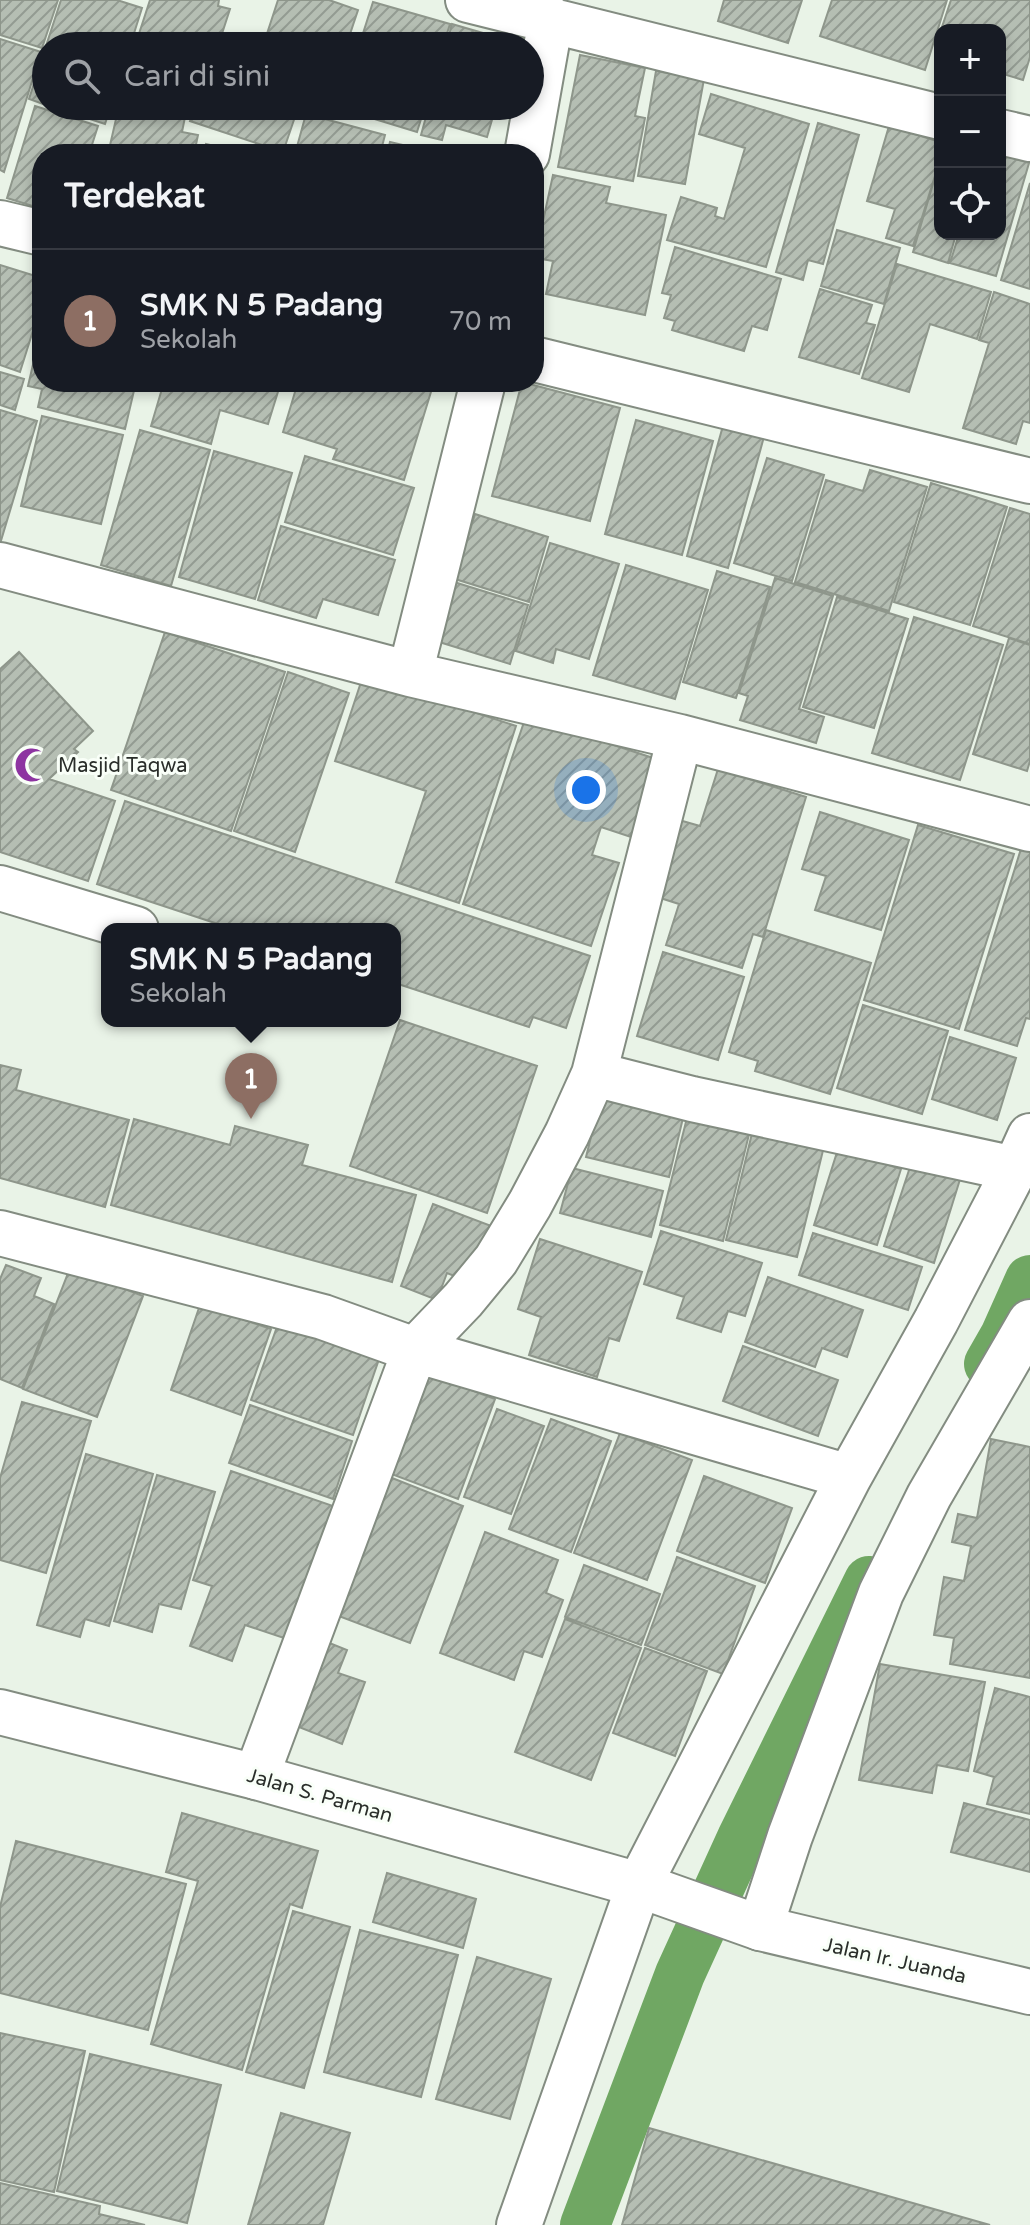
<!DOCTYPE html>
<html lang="id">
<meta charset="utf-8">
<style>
:root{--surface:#171b24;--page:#242831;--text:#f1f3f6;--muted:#9ea1a6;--line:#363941;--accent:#c49dd0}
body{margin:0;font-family:"Varela Round",sans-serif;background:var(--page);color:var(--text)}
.controls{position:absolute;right:24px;top:24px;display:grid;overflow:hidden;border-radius:16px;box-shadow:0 4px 12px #0003}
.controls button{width:72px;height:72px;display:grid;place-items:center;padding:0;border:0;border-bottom:2px solid var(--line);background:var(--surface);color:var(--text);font:40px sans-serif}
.you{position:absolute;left:586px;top:790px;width:28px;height:28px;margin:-20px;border:6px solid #fff;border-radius:50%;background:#1a73e8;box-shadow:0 0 0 12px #1a73e833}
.badge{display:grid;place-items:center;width:52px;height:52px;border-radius:50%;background:var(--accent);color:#fff;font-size:26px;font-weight:700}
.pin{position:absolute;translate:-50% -66px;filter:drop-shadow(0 2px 4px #0008)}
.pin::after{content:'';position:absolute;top:42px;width:28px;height:24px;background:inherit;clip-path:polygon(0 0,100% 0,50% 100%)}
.popup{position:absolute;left:101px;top:923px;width:300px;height:104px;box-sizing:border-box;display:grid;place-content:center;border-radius:16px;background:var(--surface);filter:drop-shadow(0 2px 6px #0005);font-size:26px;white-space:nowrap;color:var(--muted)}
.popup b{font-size:30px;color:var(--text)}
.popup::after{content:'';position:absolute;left:50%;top:100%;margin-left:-16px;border:16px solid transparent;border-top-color:var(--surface)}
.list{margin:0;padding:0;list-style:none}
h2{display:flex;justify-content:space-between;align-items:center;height:104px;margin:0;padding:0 32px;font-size:34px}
h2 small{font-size:26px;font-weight:400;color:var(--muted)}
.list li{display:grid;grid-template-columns:52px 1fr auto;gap:24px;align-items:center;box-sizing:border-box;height:144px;padding:0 32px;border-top:2px solid var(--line)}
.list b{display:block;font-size:30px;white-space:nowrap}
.list p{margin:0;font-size:26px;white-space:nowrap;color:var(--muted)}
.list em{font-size:26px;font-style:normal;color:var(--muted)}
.icon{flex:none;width:44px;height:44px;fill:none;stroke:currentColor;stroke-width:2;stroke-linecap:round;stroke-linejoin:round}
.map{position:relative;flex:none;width:1030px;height:2225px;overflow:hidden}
.search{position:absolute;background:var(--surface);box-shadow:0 4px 12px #0003;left:32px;top:32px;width:512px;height:88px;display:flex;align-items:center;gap:20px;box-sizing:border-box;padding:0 28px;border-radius:44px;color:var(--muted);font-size:30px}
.panel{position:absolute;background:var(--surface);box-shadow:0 4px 12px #0003;left:32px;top:144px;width:512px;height:248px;border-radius:32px}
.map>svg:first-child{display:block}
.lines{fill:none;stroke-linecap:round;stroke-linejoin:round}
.canal{stroke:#70a763;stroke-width:50}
.building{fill:url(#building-hatch);stroke:#8e968b;stroke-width:2}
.minor-casing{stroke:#838c81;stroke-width:48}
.primary-casing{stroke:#838c81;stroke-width:48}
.minor{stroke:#fff;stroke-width:44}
.primary{stroke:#fff;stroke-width:44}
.labels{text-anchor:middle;stroke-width:6;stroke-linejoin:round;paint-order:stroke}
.poi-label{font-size:20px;fill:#2a2e2a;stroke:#f9fff8;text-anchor:start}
.street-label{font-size:20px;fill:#2a2e2a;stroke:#f9fff8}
</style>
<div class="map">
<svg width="1030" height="2225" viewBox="0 0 1030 2225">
<defs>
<pattern id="building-hatch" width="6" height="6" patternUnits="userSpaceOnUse" patternTransform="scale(2)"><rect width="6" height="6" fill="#b5beb3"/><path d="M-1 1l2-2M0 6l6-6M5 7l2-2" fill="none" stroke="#939b92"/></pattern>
</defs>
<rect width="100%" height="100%" fill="#e9f3e7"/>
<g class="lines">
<path class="canal" d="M 989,1364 L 1005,1336 L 1030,1280
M 585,2225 L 680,1974 L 742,1838 L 869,1581"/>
</g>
<path class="building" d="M 0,0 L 58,0 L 42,48 L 0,35 Z
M 61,0 L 117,0 L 142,8 L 130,46 L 46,46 Z
M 150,0 L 219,0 L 218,6 L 230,9 L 218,46 L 135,46 Z
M 278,0 L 329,0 L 358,10 L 346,46 L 263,46 Z
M 724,0 L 802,0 L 788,43 L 718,21 Z
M 832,0 L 947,0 L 925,70 L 820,36 Z
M 951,0 L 1030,0 L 1030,57 L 1023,80 L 1000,73 L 1000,30 L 941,30 Z
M 373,2 L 450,24 L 443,46 L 359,46 Z
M 452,24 L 514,42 L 513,46 L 446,46 Z
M 0,39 L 41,52 L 4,172 L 0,170 Z
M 46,47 L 46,105 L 29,99 Z
M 580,55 L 645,68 L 635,116 L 645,118 L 633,181 L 558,167 Z
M 656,71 L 704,79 L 685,184 L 638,176 Z
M 711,94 L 809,124 L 766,267 L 667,240 L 681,197 L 717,208 L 715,216 L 724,219 L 745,148 L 699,134 Z
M 35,106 L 98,126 L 89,154 L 42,154 L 42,209 L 7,198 Z
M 50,106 L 111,106 L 105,124 Z
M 119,106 L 132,106 L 185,117 L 182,132 L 198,135 L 194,154 L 108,154 Z
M 193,106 L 292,106 L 298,108 L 283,152 L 190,121 L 195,107 Z
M 332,106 L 425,106 L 417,132 Z
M 429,106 L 496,106 L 487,137 L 446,125 L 442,140 L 421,135 Z
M 306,114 L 385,135 L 380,154 L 295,154 Z
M 818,123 L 859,135 L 823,264 L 808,260 L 803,280 L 776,272 Z
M 889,126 L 940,142 L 940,160 L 913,246 L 886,238 L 895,209 L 867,201 Z
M 390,142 L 441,154 L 387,154 Z
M 206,144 L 248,154 L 204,154 Z
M 1000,154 L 1029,163 L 996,276 L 950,263 L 959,234 L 1000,234 Z
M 940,160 L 940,234 L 956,234 L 948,263 L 913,252 Z
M 553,175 L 610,187 L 606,203 L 666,215 L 645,315 L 546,294 L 553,261 L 535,258 Z
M 1030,183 L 1030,289 L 1001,280 Z
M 837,230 L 900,248 L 884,304 L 821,286 Z
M 675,247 L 781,279 L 767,330 L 752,326 L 744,351 L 672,330 L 675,321 L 664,318 L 671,295 L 662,293 Z
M 897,264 L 991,292 L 977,339 L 930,324 L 909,392 L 862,378 Z
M 0,265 L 42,278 L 42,302 L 20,372 L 0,365 Z
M 820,289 L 872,305 L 866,323 L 875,325 L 859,374 L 799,357 Z
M 994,292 L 1030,304 L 1030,423 L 1023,421 L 1016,444 L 963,428 L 989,343 L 979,340 Z
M 42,326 L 42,382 L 136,382 L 125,429 L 38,407 L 42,389 L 28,386 Z
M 0,372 L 24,379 L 15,410 L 0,405 Z
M 164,382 L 281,382 L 268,424 L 220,410 L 211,444 L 151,426 Z
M 298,382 L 434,382 L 404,480 L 333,459 L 337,449 L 283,432 Z
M 522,382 L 620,408 L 590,521 L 492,496 Z
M 0,410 L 37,421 L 0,544 Z
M 42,416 L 123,435 L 101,524 L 21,506 Z
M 636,420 L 713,441 L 682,555 L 605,534 Z
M 724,422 L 765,433 L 728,568 L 687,556 Z
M 140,430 L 210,450 L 171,586 L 101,565 Z
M 214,451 L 292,473 L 255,599 L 179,577 Z
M 305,456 L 414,488 L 393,555 L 285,522 Z
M 767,458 L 824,475 L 792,581 L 734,563 Z
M 870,470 L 927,487 L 889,611 L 795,582 L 826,480 L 863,491 Z
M 931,483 L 1007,507 L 970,625 L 894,602 Z
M 1010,508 L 1030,514 L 1030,644 L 973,626 Z
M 475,514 L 548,537 L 529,602 L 455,579 Z
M 281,526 L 395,560 L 378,615 L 323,599 L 316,618 L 258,600 Z
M 550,543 L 619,564 L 589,659 L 556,649 L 553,663 L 516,651 Z
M 626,565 L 708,590 L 675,699 L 593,675 Z
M 717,571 L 770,587 L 736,698 L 683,682 Z
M 775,578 L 833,596 L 799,709 L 824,717 L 816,743 L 740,720 L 748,696 L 739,693 Z
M 454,582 L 528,605 L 510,664 L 436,641 Z
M 837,597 L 908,619 L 874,728 L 803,707 Z
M 914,617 L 1003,645 L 960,780 L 872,753 Z
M 165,632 L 285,672 L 231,831 L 111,790 Z
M 1009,638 L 1030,645 L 1030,761 L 1027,771 L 973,754 Z
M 19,652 L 93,731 L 74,749 L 78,752 L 49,779 L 115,801 L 88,881 L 0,852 L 0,669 Z
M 288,672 L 349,693 L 295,852 L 234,831 Z
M 363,676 L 516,726 L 459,903 L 396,882 L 426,791 L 335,761 Z
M 526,716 L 656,759 L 631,837 L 601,827 L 592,855 L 619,863 L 591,946 L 463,904 Z
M 718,769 L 806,797 L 763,937 L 753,934 L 742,968 L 666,945 L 679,904 L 654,896 L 679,820 L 700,826 Z
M 125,801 L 590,956 L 566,1028 L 533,1017 L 529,1027 L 395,983 L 395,929 L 233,929 L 97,884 Z
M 820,812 L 909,840 L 881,930 L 815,910 L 826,876 L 802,869 Z
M 918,825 L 1014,854 L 959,1029 L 864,1000 Z
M 1024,839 L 1030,840 L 1030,1019 L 1026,1018 L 1017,1046 L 965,1030 Z
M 766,930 L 871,963 L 830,1094 L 755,1071 L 758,1061 L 729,1052 Z
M 663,952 L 744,977 L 718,1060 L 637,1036 Z
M 863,1005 L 948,1031 L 922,1114 L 837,1088 Z
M 400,1020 L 537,1066 L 487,1213 L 350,1166 Z
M 950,1037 L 1016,1058 L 997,1120 L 932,1099 Z
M 0,1065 L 21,1070 L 16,1090 L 129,1120 L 105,1207 L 0,1178 Z
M 605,1081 L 687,1101 L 669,1177 L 586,1157 Z
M 691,1102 L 753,1118 L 723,1241 L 660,1225 Z
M 756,1117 L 827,1134 L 797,1257 L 726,1240 Z
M 134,1119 L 230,1145 L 235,1126 L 308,1145 L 302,1165 L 416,1195 L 392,1282 L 111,1205 Z
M 838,1149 L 901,1169 L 877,1245 L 814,1225 Z
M 913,1158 L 962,1173 L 934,1263 L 884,1246 Z
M 572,1168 L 663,1191 L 651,1237 L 560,1213 Z
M 433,1204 L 494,1227 L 472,1283 L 447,1273 L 437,1300 L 401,1286 Z
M 661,1231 L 762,1263 L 745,1316 L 728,1311 L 721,1332 L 677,1318 L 684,1297 L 644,1284 Z
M 813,1233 L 922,1267 L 908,1310 L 799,1275 Z
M 540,1239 L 642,1272 L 619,1341 L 609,1338 L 597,1377 L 529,1355 L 541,1317 L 518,1309 Z
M 6,1265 L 41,1278 L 34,1296 L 54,1304 L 22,1388 L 0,1379 L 0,1279 Z
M 70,1268 L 143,1296 L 97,1417 L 23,1389 Z
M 768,1277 L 863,1310 L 847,1357 L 822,1348 L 815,1367 L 745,1342 Z
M 200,1305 L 271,1329 L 241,1415 L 171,1390 Z
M 278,1324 L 379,1359 L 353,1435 L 251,1400 Z
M 743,1346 L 838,1380 L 818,1436 L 723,1401 Z
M 423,1372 L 495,1399 L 458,1499 L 386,1472 Z
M 22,1402 L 91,1421 L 46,1573 L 0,1560 L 0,1478 Z
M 250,1405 L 352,1441 L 333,1499 L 229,1463 Z
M 497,1409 L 544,1426 L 511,1514 L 464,1497 Z
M 551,1419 L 611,1441 L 571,1552 L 509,1529 Z
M 620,1433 L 692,1460 L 647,1580 L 574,1553 Z
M 991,1439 L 1030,1447 L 1030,1678 L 950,1664 L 954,1638 L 934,1635 L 944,1577 L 964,1581 L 971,1546 L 952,1542 L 958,1514 L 977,1518 Z
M 86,1454 L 153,1474 L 109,1626 L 85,1619 L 80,1637 L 37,1625 Z
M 231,1471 L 336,1507 L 290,1640 L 245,1625 L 232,1661 L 190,1646 L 212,1586 L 193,1580 Z
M 382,1474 L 463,1506 L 410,1643 L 328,1612 Z
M 157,1475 L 215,1492 L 181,1609 L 159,1604 L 152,1632 L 114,1621 Z
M 704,1476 L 792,1508 L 765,1583 L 677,1551 Z
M 485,1532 L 558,1560 L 546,1593 L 563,1600 L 542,1657 L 524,1651 L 514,1680 L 440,1653 Z
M 677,1557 L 755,1586 L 723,1674 L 645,1645 Z
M 584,1565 L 660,1594 L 641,1645 L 565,1617 Z
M 565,1619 L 641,1648 L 591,1780 L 515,1752 Z
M 317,1638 L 347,1650 L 338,1673 L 365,1682 L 342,1744 L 286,1722 Z
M 645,1648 L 707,1671 L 675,1756 L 613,1733 Z
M 880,1664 L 985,1682 L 968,1771 L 937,1765 L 932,1793 L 859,1780 Z
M 995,1688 L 1030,1697 L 1030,1814 L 987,1804 L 994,1777 L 974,1771 Z
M 964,1803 L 1030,1820 L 1030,1872 L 951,1852 Z
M 182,1813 L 318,1851 L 302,1908 L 290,1904 L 242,2070 L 151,2044 L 198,1881 L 166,1872 Z
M 16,1841 L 186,1884 L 148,2030 L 0,1993 L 0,1907 Z
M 387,1873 L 476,1899 L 463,1948 L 373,1922 Z
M 293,1911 L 350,1927 L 304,2088 L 246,2072 Z
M 360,1930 L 458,1955 L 421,2097 L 324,2072 Z
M 477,1957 L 551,1979 L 510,2119 L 436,2099 Z
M 0,2033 L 85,2051 L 54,2192 L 0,2180 Z
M 90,2054 L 221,2085 L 187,2223 L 57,2191 Z
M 281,2113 L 350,2133 L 323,2225 L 248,2225 Z
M 649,2128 L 990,2225 L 622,2225 Z
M 0,2183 L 100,2206 L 99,2214 L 145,2225 L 0,2225 Z"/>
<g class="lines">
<g class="minor-casing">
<path id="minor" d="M 468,0 L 940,117
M 1000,132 L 1030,139
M 527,154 L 551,19
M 0,223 L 42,233
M 534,359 L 1030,481
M 0,565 L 410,674 L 680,737 L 1030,829
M 410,674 L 483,382
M 0,888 L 136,929
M 594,1074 L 692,1099 L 1015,1169
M 0,1233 L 323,1317 L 415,1350 L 849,1477
M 256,1777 L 415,1350 L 463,1300 L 496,1260 L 530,1204 L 567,1134 L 594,1074 L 680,737
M 760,1928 L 790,1836 L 881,1593 L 929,1496 L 1030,1322
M 519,2225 L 639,1885 L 849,1477 L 936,1321 L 1015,1169 L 1030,1136"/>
</g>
<g class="primary-casing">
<path id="primary" d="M 0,1712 L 256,1777 L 639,1885 L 760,1928 L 1030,1992"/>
</g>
<use href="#minor" class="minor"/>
<use href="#primary" class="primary"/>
</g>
<defs>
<g id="mosque-bare" transform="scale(2.76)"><path d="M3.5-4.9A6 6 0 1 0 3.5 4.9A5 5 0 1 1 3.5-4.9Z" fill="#8d34a1" stroke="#f9fff8" stroke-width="2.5" paint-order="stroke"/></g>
</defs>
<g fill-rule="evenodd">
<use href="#mosque-bare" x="32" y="765"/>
</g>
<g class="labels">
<g class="poi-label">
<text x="58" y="772">Masjid Taqwa</text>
</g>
<g class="street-label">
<text transform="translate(320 1795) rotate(16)" y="7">Jalan S. Parman</text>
<text transform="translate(895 1960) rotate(13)" y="7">Jalan Ir. Juanda</text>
</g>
</g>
</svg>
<div class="controls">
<button>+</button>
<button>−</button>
<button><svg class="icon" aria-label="locate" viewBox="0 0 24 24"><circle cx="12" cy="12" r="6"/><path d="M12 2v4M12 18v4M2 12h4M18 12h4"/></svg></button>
</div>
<div class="you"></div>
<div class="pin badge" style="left:251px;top:1119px;background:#8d6e63">1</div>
<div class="popup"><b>SMK N 5 Padang</b>Sekolah</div>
<div class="search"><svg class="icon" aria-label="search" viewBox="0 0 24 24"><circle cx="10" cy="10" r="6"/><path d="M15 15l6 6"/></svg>Cari di sini</div>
<section class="panel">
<h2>Terdekat<small></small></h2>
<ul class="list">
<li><span class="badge" style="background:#8d6e63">1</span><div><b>SMK N 5 Padang</b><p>Sekolah</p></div><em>70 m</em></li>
</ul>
</section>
</div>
